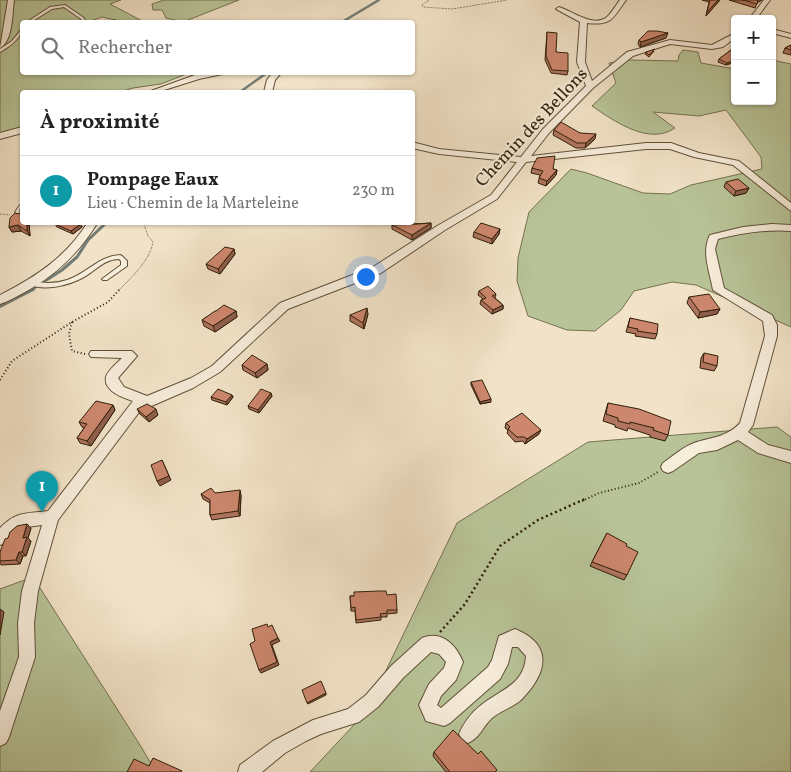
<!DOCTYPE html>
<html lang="fr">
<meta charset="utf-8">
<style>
:root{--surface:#fff;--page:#f2f2f2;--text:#222;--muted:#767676;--line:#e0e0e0;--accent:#8f2418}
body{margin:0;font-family:Vollkorn,serif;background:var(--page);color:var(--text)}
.controls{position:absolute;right:15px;top:15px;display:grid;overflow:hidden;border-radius:5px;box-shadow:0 1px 4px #0004}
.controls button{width:45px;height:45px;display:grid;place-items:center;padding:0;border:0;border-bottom:1px solid var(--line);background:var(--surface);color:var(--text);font:25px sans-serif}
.you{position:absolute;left:365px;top:276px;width:18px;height:18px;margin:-12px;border:4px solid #fff;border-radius:50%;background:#1a73e8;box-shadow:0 0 0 8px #1a73e833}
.badge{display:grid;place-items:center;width:32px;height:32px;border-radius:50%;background:var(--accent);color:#fff;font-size:16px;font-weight:700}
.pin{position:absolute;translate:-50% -41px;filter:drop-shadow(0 1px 2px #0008)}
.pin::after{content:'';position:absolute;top:26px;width:18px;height:15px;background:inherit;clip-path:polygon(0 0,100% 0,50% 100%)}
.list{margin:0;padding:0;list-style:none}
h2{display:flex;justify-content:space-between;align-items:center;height:65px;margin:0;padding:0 20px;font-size:21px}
h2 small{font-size:16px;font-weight:400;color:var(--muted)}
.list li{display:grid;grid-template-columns:32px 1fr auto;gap:15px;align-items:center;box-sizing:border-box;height:70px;padding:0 20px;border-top:1px solid var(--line)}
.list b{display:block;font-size:19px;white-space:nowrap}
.list p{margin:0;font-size:16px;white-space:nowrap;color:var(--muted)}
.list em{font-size:16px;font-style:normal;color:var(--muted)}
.icon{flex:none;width:28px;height:28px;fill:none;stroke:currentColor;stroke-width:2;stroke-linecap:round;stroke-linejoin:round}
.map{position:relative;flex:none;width:791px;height:772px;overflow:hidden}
.search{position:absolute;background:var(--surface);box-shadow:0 1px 4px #0004;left:20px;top:20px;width:395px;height:55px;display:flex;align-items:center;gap:12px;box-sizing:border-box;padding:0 18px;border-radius:5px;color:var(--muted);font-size:19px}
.panel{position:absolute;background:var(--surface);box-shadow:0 1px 4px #0004;left:20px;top:90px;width:395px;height:135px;border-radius:5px}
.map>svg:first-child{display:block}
.green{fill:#b8c498;stroke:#747250}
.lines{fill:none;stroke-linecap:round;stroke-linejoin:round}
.stream-far2{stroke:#737d76;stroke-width:2.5}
.stream-far1{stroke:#737d76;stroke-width:3}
.stream{stroke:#737d76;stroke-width:4}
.service-casing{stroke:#605038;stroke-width:2}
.minor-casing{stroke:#605038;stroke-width:2}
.path-far2{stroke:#2f1f08;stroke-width:1;stroke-dasharray:0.5 1;stroke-linecap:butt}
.path-far1{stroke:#2f1f08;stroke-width:2;stroke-dasharray:1 2.5;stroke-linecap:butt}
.path{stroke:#2f1f08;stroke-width:2.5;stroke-dasharray:2 3;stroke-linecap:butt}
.service{fill:#f7eddb;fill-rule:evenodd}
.minor{fill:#f7eddb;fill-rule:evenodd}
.wall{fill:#b0745f;stroke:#2f1f08}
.shaded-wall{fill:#905e4d;stroke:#2f1f08}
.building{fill:#cd876e;stroke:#2f1f08}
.labels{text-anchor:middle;stroke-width:4.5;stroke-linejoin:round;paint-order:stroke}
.street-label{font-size:18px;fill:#2f1f08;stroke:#f7eddb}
</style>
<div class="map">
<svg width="791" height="772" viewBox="0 0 791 772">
<rect width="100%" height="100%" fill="#f2e3c8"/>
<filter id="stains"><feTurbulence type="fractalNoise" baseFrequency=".004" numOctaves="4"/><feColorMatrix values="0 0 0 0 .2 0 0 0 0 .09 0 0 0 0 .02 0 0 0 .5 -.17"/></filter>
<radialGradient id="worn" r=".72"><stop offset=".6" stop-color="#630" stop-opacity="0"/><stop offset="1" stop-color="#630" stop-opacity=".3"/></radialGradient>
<path class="green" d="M 0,0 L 121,0 L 110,4 L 144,22 L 124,22 L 102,17 L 88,22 L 22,22 L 22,72 L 189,73 L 161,84 L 133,88 L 120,92 L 22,92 L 22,132 L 0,138 Z
M 164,0 L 239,0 L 183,22 L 166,18 L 162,10 L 153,10 L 152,4 Z
M 683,50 L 698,52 L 701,63 L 735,69 L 735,101 L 772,101 L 772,60 L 791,64 L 791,327 L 696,285 L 672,282 L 634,291 L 621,310 L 595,331 L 567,330 L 528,316 L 517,281 L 518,258 L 529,212 L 571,169 L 587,173 L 643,193 L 670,194 L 691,185 L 762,169 L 761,157 L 726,110 L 699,116 L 653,112 L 675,128 C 649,146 614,121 592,106 L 616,83 L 609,63 L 631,60 L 678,61 L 679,55 Z
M 777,427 L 791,437 L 791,772 L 310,772 L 366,712 L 457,523 L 588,442 Z
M 33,577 L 140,745 L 156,772 L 0,772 L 0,589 Z"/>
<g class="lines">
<path class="stream-far2" d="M 342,22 L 379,0
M 240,92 L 268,72"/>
<path class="stream-far1" d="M 31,290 L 62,270 L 77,257 L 88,240 L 107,222"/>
<path class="stream" d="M 0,306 L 33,289"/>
<g class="service-casing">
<path id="service" d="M 65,5 L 84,18 L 85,22 L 83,22 L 81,19 L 64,7 L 52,9 L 31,22 L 27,22 L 50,7 Z
M 21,30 L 22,30 C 19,40 9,47 0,52 L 0,49 L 12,41 Z
M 20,205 L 22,205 L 22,209 L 20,212 L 22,216 L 22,218 C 19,219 17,215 15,212 Z
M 120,255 L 122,256 L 127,261 L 127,266 L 107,280 L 103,280 L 102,279 L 121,265 L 121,261 L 119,259 C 104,259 95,271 84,277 C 70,285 43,292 29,284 C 34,281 42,283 48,283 C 55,283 61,282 67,280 C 86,274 99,256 120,255 Z"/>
</g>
<g class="minor-casing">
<path id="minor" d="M 8,0 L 14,0 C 12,14 13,41 0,48 Z
M 620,0 L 626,0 C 613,18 612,26 587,23 L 585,62 L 592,81 L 627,52 L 670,40 L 712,45 L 735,33 L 735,38 L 723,47 L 712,49 L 670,44 L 633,56 L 593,88 L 549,133 L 531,156 L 646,143 L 671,143 L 699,153 L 739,161 L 791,203 L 791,211 L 733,165 L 694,157 L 670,149 L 646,149 L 526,162 L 497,199 L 445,230 L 381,273 L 288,309 L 220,372 L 193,388 L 140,411 L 58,520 L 38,591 L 34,623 L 35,657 L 9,737 L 6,743 L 0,746 L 0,711 L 19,657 L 18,623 L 22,591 L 42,525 L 20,528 L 5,543 L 0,545 L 0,528 C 17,511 25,514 48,511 L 133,401 C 124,398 103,391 106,377 C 107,371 117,363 122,358 L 91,357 L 89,354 L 91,351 L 132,351 L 137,356 L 118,378 L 124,387 L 147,396 L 191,378 L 212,366 L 280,303 L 373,267 L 437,226 L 491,195 L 517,162 L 439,154 L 412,148 L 412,142 L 439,149 L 521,157 L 543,129 L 586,86 L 577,62 L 580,22 L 556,9 L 559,7 C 572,11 595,29 608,16 C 612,12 616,5 620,0 Z
M 764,0 L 770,0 L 756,19 L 749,19 Z
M 772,29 L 791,34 L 791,38 L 772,33 Z
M 211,72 L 232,72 L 199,79 L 158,92 L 148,92 L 195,75 Z
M 273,72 L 282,72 L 275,80 L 272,92 L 264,92 L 267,80 Z
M 22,127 L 22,133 L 0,139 L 0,133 Z
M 88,222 L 98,222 C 79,253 56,275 25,292 C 17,296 9,301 0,304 L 0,295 C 36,277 66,257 88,222 Z
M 772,224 L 791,225 L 791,231 C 766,229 742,233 718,239 L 715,249 L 724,288 L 772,315 L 777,325 L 777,336 L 753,425 L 748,432 L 768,445 L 791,451 L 791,463 L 758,453 L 738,440 L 717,450 L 699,453 L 673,471 L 668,473 L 663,471 L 661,467 L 663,463 C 673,456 683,447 694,443 C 711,437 726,438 740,423 L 765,336 L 763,321 L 713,290 C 710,272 701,252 710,235 L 743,227 Z
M 515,629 C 554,645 547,673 522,699 C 514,707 501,710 492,718 C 483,726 480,738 468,743 L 462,740 L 459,734 C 463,724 472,712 480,706 C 500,689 524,686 526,656 L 518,647 L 512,647 L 508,664 L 500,679 L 450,723 L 444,726 L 426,721 L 419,705 L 429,684 L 444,668 L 446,662 L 439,654 L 431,652 L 403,678 L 378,707 L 359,722 L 321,734 L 306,741 L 285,753 L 262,772 L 238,772 L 240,765 L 273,741 L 313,720 L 348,709 L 366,695 L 391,666 L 422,638 C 442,630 456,645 463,662 L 456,680 L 441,696 L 437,705 L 441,708 L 488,667 L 492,660 L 499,636 Z"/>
</g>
<path class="path-far2" d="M 429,0 L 422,5 L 423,7 L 452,9 L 507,0
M 0,214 L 10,215
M 119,290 C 132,277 150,260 153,242 L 148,236 L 143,222"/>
<path class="path-far1" d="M 72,322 L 69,334 L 72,351 L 85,354
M 0,380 L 12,361 L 72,322 L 108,302 L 120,289
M 582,501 L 599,493 L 639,483 L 658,472"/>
<path class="path" d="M 440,632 L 465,604 L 500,546 L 538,520 L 585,499"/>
<use href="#service" class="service"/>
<use href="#minor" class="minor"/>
</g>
<path class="wall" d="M 702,0 L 720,0 L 706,16 L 709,2 Z
M 729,0 L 762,0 L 757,3 L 755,8 Z
M 547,32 L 556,52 L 568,71 L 567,75 L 551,73 L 545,60 Z
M 666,38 L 640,47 L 638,44 L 639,40 Z
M 791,45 L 791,55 L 783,53 L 785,48 Z
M 735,47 L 735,62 L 726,65 L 718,62 L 719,59 Z
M 654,51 L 649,57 L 645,54 L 646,52 Z
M 554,130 L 580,133 L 595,139 L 585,148 L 576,148 L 553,135 Z
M 532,168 L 553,169 L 557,170 L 556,175 L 546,186 L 538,183 L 540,175 L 531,173 Z
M 726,182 L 749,188 L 746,193 L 734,196 L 724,187 Z
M 22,222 L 29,222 L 30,236 L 21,231 L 12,232 L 9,227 Z
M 431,223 L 431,228 L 412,240 L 392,229 L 392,225 Z
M 55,224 L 81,224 L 82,227 L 73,234 L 57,227 Z
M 500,229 L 499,234 L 492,244 L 473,237 L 474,232 Z
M 234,249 L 235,254 L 220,274 L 208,269 L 206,264 Z
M 479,291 L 496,294 L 495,298 L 503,305 L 503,309 L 492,314 L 480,304 L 481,300 L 483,299 L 478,295 Z
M 689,297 L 720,309 L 717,314 L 698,318 L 687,303 Z
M 216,311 L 236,311 L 237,317 L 215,332 L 204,326 L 202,320 Z
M 368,314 L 364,329 L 350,321 L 350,315 Z
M 630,318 L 657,334 L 655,339 L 635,336 L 636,334 L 626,332 Z
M 704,353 L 717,366 L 714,371 L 700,368 L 701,358 Z
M 267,364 L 268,370 L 257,378 L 243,370 L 242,365 Z
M 471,382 L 491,402 L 480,404 L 471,385 Z
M 271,393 L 272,396 L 259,413 L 249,409 L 248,406 Z
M 232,395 L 233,397 L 227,405 L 212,400 L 211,397 Z
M 608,403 L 668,435 L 665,441 L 650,437 L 650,435 L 628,428 L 627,431 L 615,427 L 615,425 L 603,421 L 606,410 Z
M 113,405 L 115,410 L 91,446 L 80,443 L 77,438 L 84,428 L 82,427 L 79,422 Z
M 137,409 L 158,415 L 149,422 L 140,414 Z
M 506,423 L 539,434 L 525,444 L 523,441 L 515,442 L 507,433 L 508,430 L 505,428 Z
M 201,494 L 241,495 L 240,516 L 212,520 L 210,515 L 210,503 L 203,499 Z
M 31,528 L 28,538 L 31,541 L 26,556 L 23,556 L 20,564 L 1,565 L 0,563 L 0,552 L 8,538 Z
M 607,533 L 627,575 L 624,580 L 590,566 Z
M 387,595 L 397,610 L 397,613 L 387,614 L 387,617 L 381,617 L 381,620 L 356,623 L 355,611 L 351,611 L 350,596 Z
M 434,752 L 478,754 L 497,770 L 495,772 L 446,772 L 433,756 Z"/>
<path class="shaded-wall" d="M 718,0 L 720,0 L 706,16 L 707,12 Z
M 668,33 L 666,38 L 640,47 L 641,42 Z
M 735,60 L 735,62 L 726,65 L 727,63 Z
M 596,134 L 595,139 L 585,148 L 586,143 Z
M 557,170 L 556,175 L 546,186 L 547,181 Z
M 749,188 L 746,193 L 734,196 L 736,191 Z
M 27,222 L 29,222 L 30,236 L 27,231 Z
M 431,223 L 431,228 L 412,240 L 412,235 Z
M 81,224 L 82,227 L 73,234 L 71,231 Z
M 18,225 L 21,231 L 12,232 L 9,227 Z
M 500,229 L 499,234 L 492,244 L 492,239 Z
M 234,249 L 235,254 L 220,274 L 218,269 Z
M 503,305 L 503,309 L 492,314 L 493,310 Z
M 367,308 L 368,314 L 364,329 L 363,323 Z
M 720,309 L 717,314 L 698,318 L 700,312 Z
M 236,311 L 237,317 L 215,332 L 213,326 Z
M 267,364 L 268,370 L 257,378 L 255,373 Z
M 271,393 L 272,396 L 259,413 L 258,410 Z
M 232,395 L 233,397 L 227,405 L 226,402 Z
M 491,399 L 491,402 L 480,404 L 480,402 Z
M 113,405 L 115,410 L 91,446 L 87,441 Z
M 156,409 L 158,415 L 149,422 L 146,417 Z
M 541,430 L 539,434 L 525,444 L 527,439 Z
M 162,460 L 171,480 L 160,486 L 157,481 Z
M 240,490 L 241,495 L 240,516 L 238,511 Z
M 27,524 L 31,528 L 28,538 L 31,541 L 26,556 L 22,552 L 23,538 Z
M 19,552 L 23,556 L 20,564 L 16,560 Z
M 0,609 L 4,612 L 0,635 Z
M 278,638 L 280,641 L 272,645 L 279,665 L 261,673 L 259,670 L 270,642 Z
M 326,693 L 326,695 L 308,704 L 307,703 Z"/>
<path class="building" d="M 710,0 L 718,0 L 707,12 Z
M 743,0 L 758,0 L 757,4 Z
M 115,20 L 118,22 L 105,22 Z
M 648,31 L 657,31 L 668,33 L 641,42 L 639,40 Z
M 547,32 L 557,33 L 556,52 L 568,53 L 568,71 L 552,70 L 546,56 Z
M 791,45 L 791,50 L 785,48 Z
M 735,47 L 735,60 L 727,63 L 719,59 Z
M 655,49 L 649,55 L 646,52 Z
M 561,122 L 580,133 L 596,134 L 586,143 L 577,143 L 554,130 Z
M 555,156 L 553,169 L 557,170 L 547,181 L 539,178 L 543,171 L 532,168 L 537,158 Z
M 738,179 L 749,188 L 736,191 L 726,182 Z
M 22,206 L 22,222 L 27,222 L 27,231 L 18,225 L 9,227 L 10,218 L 15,213 L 20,214 L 20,209 Z
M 58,222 L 79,222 L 81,224 L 71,231 L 55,224 Z
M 431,223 L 412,235 L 392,225 L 418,224 Z
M 481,223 L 500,229 L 492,239 L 474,232 Z
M 225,247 L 234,249 L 218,269 L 206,264 Z
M 488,286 L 496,294 L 492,296 L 503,305 L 493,310 L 481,300 L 486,298 L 479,291 Z
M 709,294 L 720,309 L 700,312 L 689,297 Z
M 224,305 L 236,311 L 213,326 L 202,320 L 215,311 L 216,311 Z
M 367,308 L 363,323 L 350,315 Z
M 630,318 L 658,324 L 657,334 L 637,331 L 638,329 L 628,327 Z
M 704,353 L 718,356 L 717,366 L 703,362 Z
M 252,355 L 267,364 L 255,373 L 242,365 Z
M 482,380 L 491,399 L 480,402 L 471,382 Z
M 218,389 L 232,395 L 226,402 L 211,397 Z
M 261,389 L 271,393 L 258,410 L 248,406 Z
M 96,401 L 113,405 L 87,441 L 77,438 L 87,424 L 79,422 Z
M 608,403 L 639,409 L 671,421 L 668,435 L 653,430 L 654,428 L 630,422 L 630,424 L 618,421 L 618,418 L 606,414 Z
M 147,404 L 156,409 L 146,417 L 137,409 Z
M 522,413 L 541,430 L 527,439 L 524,437 L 517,437 L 508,429 L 510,427 L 506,423 Z
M 162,460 L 169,476 L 157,481 L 151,465 Z
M 211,488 L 215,493 L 240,490 L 238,511 L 210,515 L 210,500 L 201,494 Z
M 27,524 L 23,538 L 27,537 L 22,552 L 19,552 L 16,560 L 0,561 L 0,552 L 5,539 L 8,538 L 10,532 L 17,526 Z
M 607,533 L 627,544 L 626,546 L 638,552 L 627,575 L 592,562 Z
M 380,591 L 386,591 L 387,595 L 396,594 L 397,610 L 387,610 L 387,613 L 380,614 L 381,617 L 356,620 L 355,607 L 351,608 L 350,596 L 354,596 L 354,592 Z
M 267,624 L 268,627 L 272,625 L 278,638 L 270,642 L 277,662 L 259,670 L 250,644 L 255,641 L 252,629 Z
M 321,681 L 326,693 L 307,703 L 302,690 Z
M 453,730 L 478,754 L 481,751 L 497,770 L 495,772 L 450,772 L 434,752 Z
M 153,758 L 182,771 L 181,772 L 127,772 L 134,759 L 149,766 Z"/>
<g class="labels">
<g class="street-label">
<text transform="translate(531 127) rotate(-47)" y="6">Chemin des Bellons</text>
</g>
</g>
<rect width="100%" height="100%" filter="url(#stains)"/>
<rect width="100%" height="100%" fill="url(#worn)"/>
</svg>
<div class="controls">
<button>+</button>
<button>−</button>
</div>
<div class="you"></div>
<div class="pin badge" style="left:42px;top:512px;background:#0f9aa8">1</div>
<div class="search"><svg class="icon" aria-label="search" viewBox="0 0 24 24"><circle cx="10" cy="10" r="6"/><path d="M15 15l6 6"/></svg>Rechercher</div>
<section class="panel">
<h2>À proximité<small></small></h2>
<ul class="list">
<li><span class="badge" style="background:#0f9aa8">1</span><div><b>Pompage Eaux</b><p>Lieu · Chemin de la Marteleine</p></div><em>230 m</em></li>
</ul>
</section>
</div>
